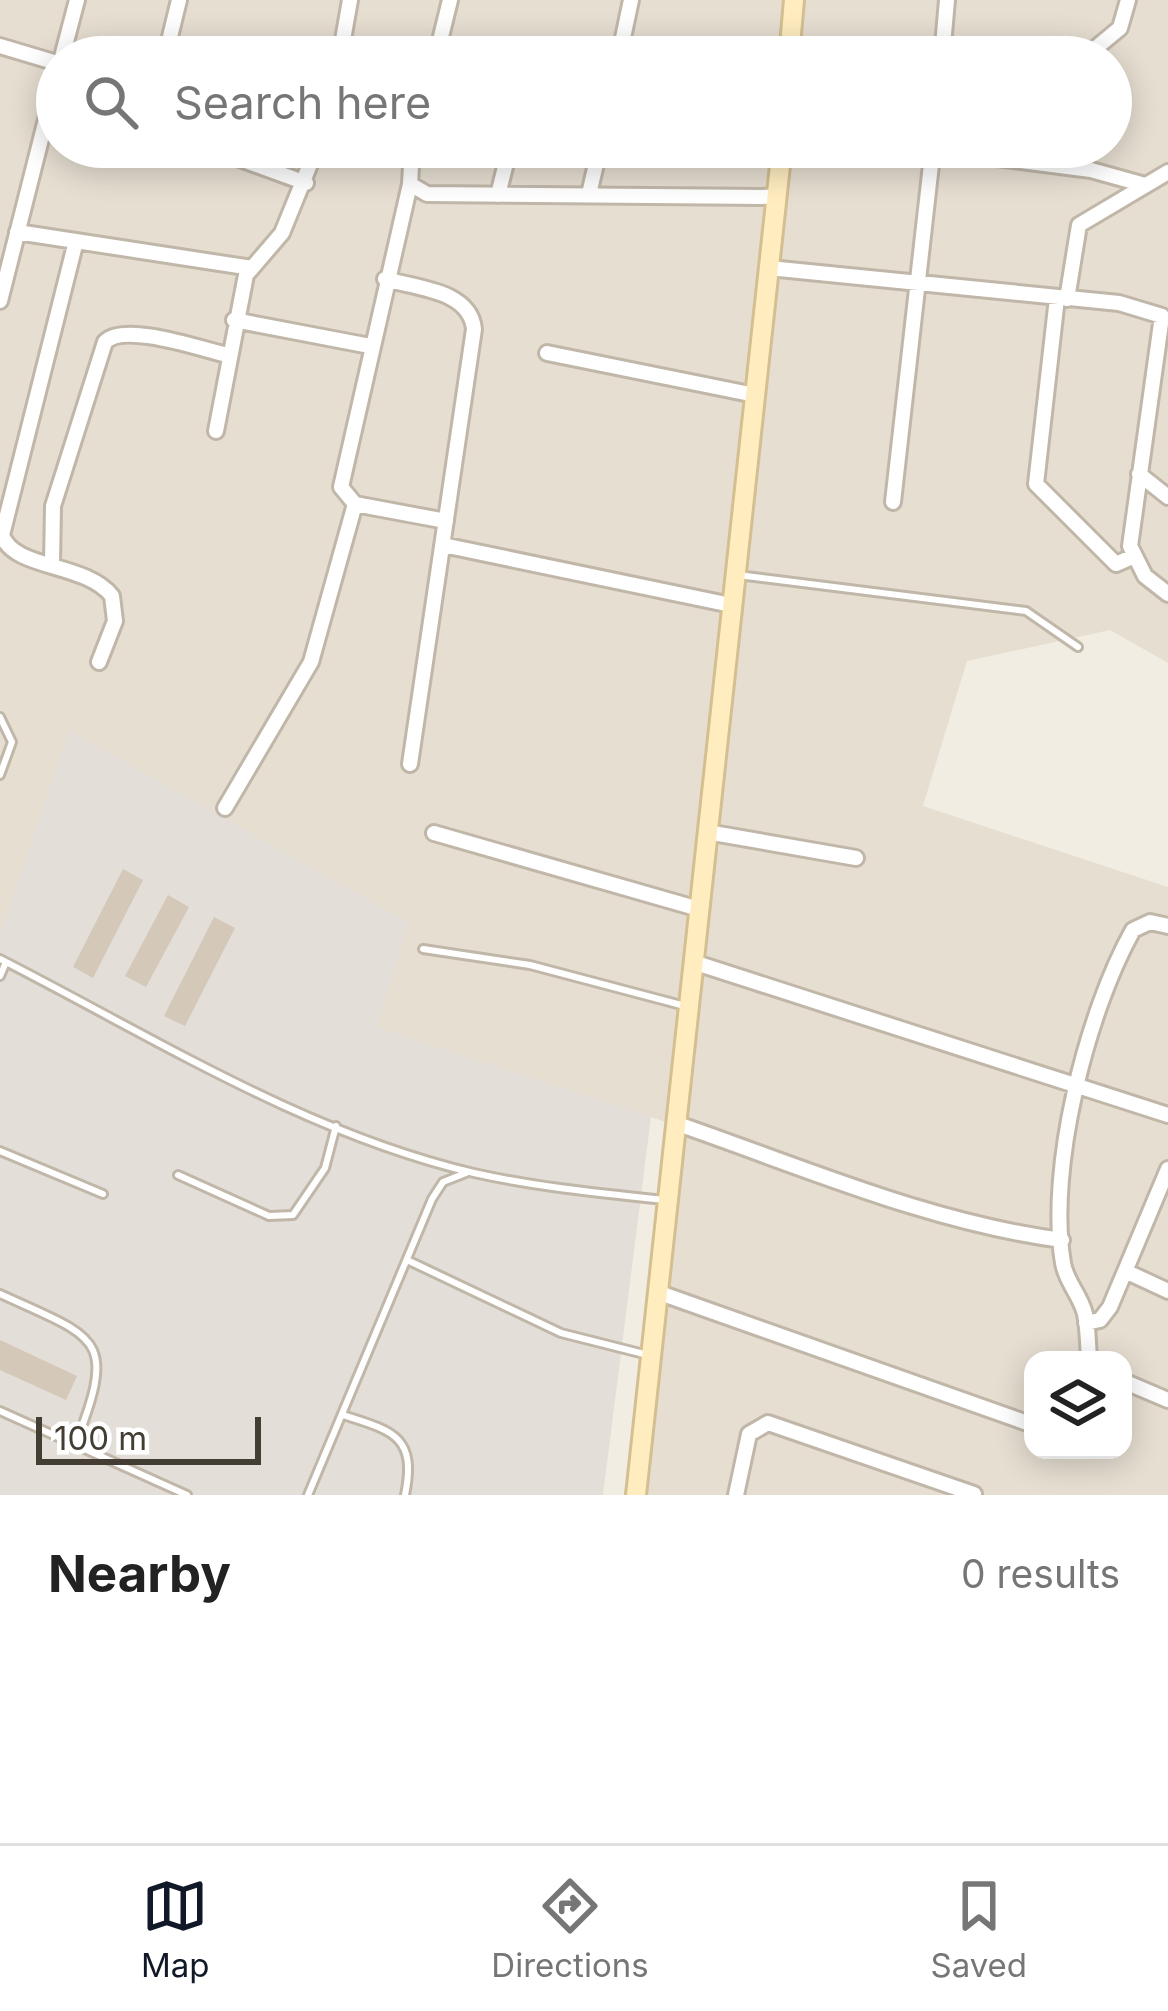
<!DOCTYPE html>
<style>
:root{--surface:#fff;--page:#f6f6f6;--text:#222;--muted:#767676;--line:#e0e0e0;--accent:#111827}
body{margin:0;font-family:Inter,sans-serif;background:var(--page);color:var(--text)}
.controls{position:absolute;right:36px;bottom:36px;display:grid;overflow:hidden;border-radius:24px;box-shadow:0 6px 30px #0003}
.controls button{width:108px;height:108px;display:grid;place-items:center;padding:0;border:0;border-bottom:3px solid var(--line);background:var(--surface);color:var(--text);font:60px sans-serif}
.scale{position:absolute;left:36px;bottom:30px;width:225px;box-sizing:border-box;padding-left:12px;border:6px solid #443d33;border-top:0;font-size:33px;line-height:42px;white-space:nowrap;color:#443d33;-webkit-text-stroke:9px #fff;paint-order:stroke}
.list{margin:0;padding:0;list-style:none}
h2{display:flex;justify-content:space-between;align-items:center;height:156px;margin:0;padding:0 48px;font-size:51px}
h2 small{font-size:39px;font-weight:400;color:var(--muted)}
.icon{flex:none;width:66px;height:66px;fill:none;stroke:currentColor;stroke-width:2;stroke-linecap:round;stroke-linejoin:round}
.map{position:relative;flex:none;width:1168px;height:1495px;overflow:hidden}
.search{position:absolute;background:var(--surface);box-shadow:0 6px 30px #0003;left:36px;right:36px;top:36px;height:132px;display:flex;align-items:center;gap:30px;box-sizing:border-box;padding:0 42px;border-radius:66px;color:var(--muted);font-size:45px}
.sheet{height:348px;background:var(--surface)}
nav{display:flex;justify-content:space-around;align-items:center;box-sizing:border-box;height:168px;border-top:3px solid var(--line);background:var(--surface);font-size:33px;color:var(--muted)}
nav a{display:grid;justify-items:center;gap:6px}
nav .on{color:var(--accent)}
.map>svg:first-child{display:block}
.residential{fill:#e6ded1;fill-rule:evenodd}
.industrial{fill:#e4ded8}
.building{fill:#d4c8b8}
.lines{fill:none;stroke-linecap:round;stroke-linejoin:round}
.service-casing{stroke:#c0b7a9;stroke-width:12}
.minor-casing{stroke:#c0b7a9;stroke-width:20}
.secondary-casing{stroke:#d3bf91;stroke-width:24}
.service{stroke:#fff;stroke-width:6}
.minor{stroke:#fff;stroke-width:14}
.secondary{stroke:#ffedc0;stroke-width:18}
</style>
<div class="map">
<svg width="1168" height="1495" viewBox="0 0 1168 1495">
<rect width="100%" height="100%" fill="#f2ede3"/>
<path class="residential" d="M 0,0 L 1168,0 L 1168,663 L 1110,630 L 967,661 L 923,806 L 1168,887 L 1168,1495 L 643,1495 L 687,1129 L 377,1027 L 70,730 L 0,935 ZM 57,57 L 1111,57 L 1111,147 L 57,147 ZM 1033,1360 L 1123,1360 L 1123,1450 L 1033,1450 Z"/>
<path class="industrial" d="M 69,730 L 409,923 L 377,1027 L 651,1117 L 603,1495 L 0,1495 L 0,935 Z"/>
<path class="building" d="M 123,869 L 143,880 L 93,978 L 73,967 Z
M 168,895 L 189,907 L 146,987 L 125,976 Z
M 214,917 L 235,928 L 185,1026 L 164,1016 Z
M 0,1340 L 77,1376 L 66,1400 L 0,1370 Z"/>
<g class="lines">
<g class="service-casing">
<path id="service" d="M 738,575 L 1026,611 L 1078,647
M 0,717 L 12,742 L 0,775
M 423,949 L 530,965 L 685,1006
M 0,959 C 153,1037 304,1133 474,1173 C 536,1187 600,1193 664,1200
M 0,976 L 6,962
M 0,1151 L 103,1194
M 178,1175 L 269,1216 L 293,1215 L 325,1168 L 336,1126
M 407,1260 L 561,1333 L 648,1355
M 0,1294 C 98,1339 118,1336 75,1445
M 0,1411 L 187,1495
M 343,1415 C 393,1431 417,1436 405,1495
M 308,1495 L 432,1199 L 443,1182 L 466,1173"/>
</g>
<g class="minor-casing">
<path id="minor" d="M 179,0 L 169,41 L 180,57
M 0,46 L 57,63
M 62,57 L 77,0
M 340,57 L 350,0
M 436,57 L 450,0
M 619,57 L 631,0
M 942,57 L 947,0
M 1085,57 L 1120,28 L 1128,0
M 207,147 L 306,183
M 412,147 L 410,184 L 427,194 L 778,197
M 933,150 L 1091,170 L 1145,185
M 410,184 L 341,487 L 355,504 L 446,521
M 589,194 L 600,147
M 498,195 L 510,147
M 17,232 L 252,268
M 76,241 L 2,535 C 14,570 85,562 112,596 L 115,621 L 99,662
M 769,268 L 1119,303 L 1162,316 L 1130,546 L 1145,576 L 1168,594
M 385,279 C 416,288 470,290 474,329 L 410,764
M 1057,298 L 1036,484 L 1116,564 L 1132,557
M 1067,299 L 1079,225 L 1168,172
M 0,301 L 57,76
M 234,320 L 370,346
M 547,353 L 755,395
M 216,431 L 246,275 L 282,233 L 317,147
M 1139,474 L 1168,497
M 893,502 L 933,147
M 443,545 L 731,605
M 52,564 L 53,506 L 105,342 C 124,322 201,349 227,355
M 225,808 L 311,662 L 355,504
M 707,832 L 856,858
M 434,833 L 699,909
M 693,962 L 1168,1115
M 675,1123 C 800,1166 930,1223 1062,1240
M 1125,1271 L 1168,1291
M 657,1292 L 1033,1425
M 1086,1323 L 1100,1320 L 1110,1307 L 1168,1169
M 1089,1360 C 1088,1345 1088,1328 1085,1314 C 1081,1296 1066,1282 1063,1263 C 1047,1169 1087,1012 1133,930 L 1150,922 L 1168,926
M 1123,1381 L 1168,1400
M 736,1495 L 749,1434 L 768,1423 L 974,1494"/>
</g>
<g class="secondary-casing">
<path id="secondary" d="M 789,57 L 794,0
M 636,1495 L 782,147"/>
</g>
<use href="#service" class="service"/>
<use href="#minor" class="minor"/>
<use href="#secondary" class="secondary"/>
</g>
</svg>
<div class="controls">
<button><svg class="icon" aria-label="layers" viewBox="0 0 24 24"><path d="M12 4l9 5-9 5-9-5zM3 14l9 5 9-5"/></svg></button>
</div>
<div class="scale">100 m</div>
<div class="search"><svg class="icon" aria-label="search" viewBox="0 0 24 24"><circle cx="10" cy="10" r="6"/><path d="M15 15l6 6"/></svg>Search here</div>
</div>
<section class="sheet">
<h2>Nearby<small>0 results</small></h2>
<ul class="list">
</ul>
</section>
<nav>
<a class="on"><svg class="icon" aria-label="map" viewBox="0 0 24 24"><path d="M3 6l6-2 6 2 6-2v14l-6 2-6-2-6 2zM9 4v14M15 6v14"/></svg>Map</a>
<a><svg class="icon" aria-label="directions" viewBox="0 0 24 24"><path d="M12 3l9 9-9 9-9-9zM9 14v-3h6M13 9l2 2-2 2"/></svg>Directions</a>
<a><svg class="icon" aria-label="saved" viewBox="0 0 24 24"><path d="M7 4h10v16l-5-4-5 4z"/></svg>Saved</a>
</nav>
